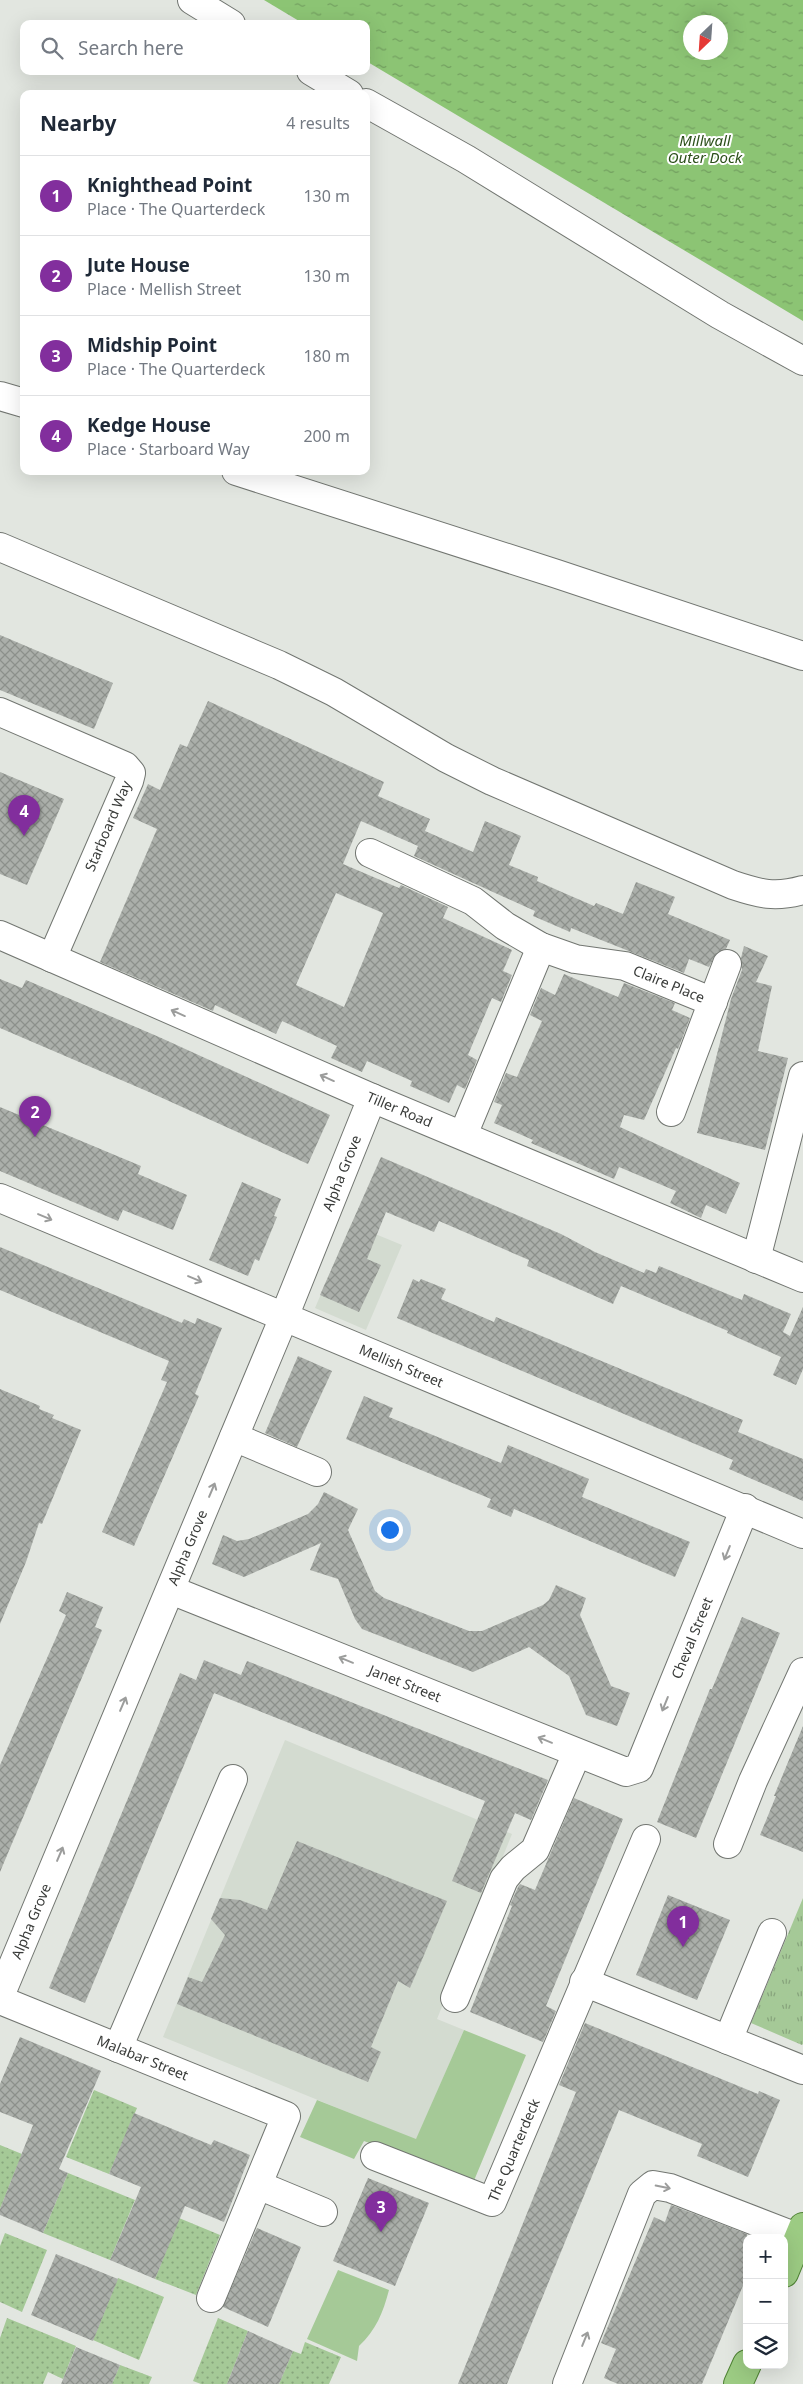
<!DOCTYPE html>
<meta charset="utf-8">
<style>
:root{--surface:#fff;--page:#f2f2f3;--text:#1f2937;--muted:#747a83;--line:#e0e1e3;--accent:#822e9d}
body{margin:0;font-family:"Noto Sans",sans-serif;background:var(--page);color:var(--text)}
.controls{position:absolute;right:15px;bottom:15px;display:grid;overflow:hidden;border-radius:10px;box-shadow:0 5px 20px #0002}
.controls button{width:45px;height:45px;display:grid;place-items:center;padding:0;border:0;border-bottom:1px solid var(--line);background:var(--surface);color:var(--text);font:25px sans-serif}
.compass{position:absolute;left:683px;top:15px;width:45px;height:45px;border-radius:50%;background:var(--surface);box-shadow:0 5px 20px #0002;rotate:205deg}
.you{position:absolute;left:389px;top:1529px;width:18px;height:18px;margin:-12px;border:4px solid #fff;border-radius:50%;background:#1a73e8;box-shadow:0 0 0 8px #1a73e833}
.badge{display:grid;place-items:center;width:32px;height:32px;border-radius:50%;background:var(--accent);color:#fff;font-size:16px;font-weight:700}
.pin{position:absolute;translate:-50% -41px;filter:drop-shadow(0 1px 2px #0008)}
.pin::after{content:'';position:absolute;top:26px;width:18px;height:15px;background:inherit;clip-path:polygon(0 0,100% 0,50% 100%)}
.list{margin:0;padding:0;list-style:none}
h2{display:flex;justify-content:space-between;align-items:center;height:65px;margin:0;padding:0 20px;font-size:21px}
h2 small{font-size:16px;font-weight:400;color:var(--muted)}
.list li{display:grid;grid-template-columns:32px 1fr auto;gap:15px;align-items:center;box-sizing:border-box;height:80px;padding:0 20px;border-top:1px solid var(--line)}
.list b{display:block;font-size:19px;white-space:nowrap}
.list p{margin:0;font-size:16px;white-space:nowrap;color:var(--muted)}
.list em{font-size:16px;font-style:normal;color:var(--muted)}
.icon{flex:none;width:28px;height:28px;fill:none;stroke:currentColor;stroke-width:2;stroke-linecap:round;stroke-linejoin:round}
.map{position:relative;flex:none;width:803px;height:2384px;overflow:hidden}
.search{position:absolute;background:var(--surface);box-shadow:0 5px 20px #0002;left:20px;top:20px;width:350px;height:55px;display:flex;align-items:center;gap:12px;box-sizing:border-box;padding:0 18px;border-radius:10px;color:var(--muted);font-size:19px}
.panel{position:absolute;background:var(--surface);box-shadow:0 5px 20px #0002;left:20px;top:90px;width:350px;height:385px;border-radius:10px}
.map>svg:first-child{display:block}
.built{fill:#d3dbd0}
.grass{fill:url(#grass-tufts)}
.park{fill:#a5c997}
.garden{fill:url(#garden-dots)}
.water{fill:url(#water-ripples);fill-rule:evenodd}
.building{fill:url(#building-cross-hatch);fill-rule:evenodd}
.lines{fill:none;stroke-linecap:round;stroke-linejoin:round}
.minor-casing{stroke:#727671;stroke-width:30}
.major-casing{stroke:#4e8233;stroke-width:30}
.minor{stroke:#fff;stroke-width:28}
.major{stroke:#9ccb83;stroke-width:28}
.oneway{stroke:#9c9d9c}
.labels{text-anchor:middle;stroke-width:4;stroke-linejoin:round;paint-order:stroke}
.street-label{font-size:14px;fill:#393b39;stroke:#fff}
.water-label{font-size:15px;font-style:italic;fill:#2b4f19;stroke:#fff}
</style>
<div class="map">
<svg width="803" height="2384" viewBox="0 0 803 2384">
<defs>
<pattern id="grass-tufts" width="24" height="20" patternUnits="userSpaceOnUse" patternTransform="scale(1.25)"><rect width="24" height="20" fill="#a5c997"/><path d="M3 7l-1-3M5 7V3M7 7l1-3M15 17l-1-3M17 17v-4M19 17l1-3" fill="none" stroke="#87a47c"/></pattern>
<pattern id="garden-dots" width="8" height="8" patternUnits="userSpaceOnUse" patternTransform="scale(1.25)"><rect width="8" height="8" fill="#a5c997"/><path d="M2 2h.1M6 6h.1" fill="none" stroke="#87a47c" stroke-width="1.8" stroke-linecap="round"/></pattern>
<pattern id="water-ripples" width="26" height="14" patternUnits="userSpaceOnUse" patternTransform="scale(1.25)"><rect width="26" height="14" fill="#8cc474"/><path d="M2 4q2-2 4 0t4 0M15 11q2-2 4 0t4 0" fill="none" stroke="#73a060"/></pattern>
<pattern id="building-cross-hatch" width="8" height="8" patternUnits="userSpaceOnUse" patternTransform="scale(1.25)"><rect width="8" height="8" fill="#abafaa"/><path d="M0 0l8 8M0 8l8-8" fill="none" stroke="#8c908b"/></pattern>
</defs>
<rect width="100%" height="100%" fill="#e2e6e0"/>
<path class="built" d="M 351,1224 L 402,1245 L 366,1330 L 315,1308 Z
M 285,1740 L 512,1834 L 437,2019 L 464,2030 L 416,2140 L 163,2037 Z"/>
<path class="grass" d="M 803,1898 L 803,2044 L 802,2045 L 751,2023 Z"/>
<path class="park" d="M 464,2030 L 526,2055 L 473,2183 L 364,2141 L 354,2159 L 300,2137 L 317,2100 L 416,2139 Z
M 338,2270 L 389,2290 C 383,2313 376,2330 359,2346 L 357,2361 L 307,2339 Z"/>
<path class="garden" d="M 94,2090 L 137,2108 L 109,2174 L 66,2157 Z
M 0,2145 L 22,2154 L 0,2209 Z
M 68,2173 L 135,2200 L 110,2260 L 43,2233 Z
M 179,2218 L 220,2235 L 196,2295 L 155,2279 Z
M 5,2233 L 47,2250 L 22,2312 L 0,2302 L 0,2246 Z
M 118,2278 L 164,2297 L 139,2360 L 93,2340 Z
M 7,2318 L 76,2346 L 63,2379 L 48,2372 L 43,2384 L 0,2384 L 0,2338 Z
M 218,2318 L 248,2331 L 227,2384 L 201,2384 L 193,2381 Z
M 305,2342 L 341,2357 L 329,2384 L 279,2384 L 293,2351 L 301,2354 Z
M 120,2365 L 152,2377 L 149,2384 L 112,2384 Z"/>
<path class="water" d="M 264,0 L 803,0 L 803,321 L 366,61 L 366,24 L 304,24 ZM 690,22 L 720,22 L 720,52 L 690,52 Z"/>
<path class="building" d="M 0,635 L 113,683 L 94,729 L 0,690 Z
M 208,701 L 384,782 L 378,796 L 430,819 L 425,831 L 473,852 L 485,821 L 521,836 L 509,865 L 538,877 L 537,881 L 564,893 L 594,906 L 596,903 L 623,914 L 636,882 L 675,897 L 668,914 L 730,940 L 726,949 L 717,952 L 709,967 L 689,959 L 684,973 L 571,928 L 570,932 L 533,916 L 535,911 L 414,856 L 418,846 L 361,821 L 343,864 L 399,888 L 401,885 L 448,907 L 443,918 L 512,950 L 503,971 L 512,975 L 501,1002 L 492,998 L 468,1055 L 477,1060 L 465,1089 L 457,1085 L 449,1103 L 410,1086 L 412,1081 L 367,1061 L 362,1072 L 331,1058 L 337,1046 L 282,1021 L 276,1034 L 215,1005 L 213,1011 L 100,962 L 157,829 L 133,818 L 148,784 L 160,790 L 180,744 L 187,747 ZM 336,893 L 383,913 L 344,1007 L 296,985 Z
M 0,772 L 64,799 L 27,885 L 0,874 Z
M 744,946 L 768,956 L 756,982 L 772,986 L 758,1051 L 788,1058 L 765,1150 L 697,1133 L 731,999 L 742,970 L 741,958 Z
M 564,974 L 618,997 L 624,983 L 675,1003 L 672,1010 L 690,1018 L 678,1049 L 676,1048 L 644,1120 L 624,1115 L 620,1127 L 740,1183 L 726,1214 L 706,1205 L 701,1218 L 670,1203 L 676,1191 L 619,1167 L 614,1179 L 531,1143 L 533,1140 L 494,1123 L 502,1105 L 494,1102 L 506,1073 L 517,1077 L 542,1021 L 530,1015 L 541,988 L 555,995 Z
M 0,979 L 22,988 L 26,980 L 159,1037 L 330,1115 L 308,1164 L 149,1092 L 0,1028 Z
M 0,1107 L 141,1166 L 138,1174 L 187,1195 L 173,1230 L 123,1210 L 118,1221 L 0,1171 Z
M 381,1157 L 561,1234 L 595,1252 L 644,1273 L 646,1269 L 656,1273 L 659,1266 L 742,1300 L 744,1294 L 791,1314 L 783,1332 L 790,1336 L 803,1307 L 803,1369 L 796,1385 L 773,1375 L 781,1357 L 727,1333 L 728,1331 L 621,1286 L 613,1304 L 527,1266 L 529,1260 L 439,1221 L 434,1232 L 386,1212 L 367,1259 L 381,1265 L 359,1312 L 320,1295 Z
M 242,1182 L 281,1199 L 274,1216 L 277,1217 L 259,1261 L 255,1259 L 248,1276 L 209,1260 Z
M 0,1247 L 182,1323 L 184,1319 L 195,1324 L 197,1318 L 222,1328 L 195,1394 L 199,1396 L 134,1546 L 102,1532 L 167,1382 L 161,1380 L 169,1361 L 0,1290 Z
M 413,1279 L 419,1282 L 421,1279 L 446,1289 L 441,1299 L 494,1322 L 496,1317 L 743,1420 L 738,1432 L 803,1459 L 803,1501 L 729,1469 L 733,1460 L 397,1318 Z
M 298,1356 L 332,1371 L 297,1447 L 265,1433 Z
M 0,1389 L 40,1406 L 39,1409 L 54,1415 L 52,1418 L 81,1430 L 42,1524 L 39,1523 L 26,1562 L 0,1624 Z
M 364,1396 L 393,1408 L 389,1417 L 501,1463 L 508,1445 L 589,1479 L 582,1497 L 690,1542 L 675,1577 L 514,1509 L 511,1517 L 487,1507 L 491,1499 L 346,1439 Z
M 324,1492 L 358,1509 L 348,1530 L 375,1591 L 384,1598 L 469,1631 L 482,1631 L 543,1605 L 549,1600 L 556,1585 L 586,1598 L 580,1615 L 611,1686 L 630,1693 L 617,1726 L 586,1715 L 569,1676 L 529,1647 L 473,1672 L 362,1629 L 355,1619 L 338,1579 L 310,1570 L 321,1543 L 244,1577 L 212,1564 L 223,1535 L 237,1541 L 249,1539 L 308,1514 L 318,1504 Z
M 67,1592 L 103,1607 L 95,1627 L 102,1630 L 0,1872 L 0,1765 L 66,1615 L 59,1611 Z
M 742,1617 L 780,1633 L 696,1838 L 657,1822 L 710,1689 L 712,1689 Z
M 204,1660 L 241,1675 L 247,1661 L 548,1780 L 531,1820 L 515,1813 L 481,1893 L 452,1881 L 485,1801 L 214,1693 L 85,2003 L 49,1988 L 180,1673 L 196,1680 Z
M 803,1726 L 803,1852 L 760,1835 L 776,1796 L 774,1796 Z
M 574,1798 L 623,1819 L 546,2006 L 556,2011 L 543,2042 L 470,2012 L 512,1906 L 510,1905 L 518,1887 L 520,1884 L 535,1890 Z
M 297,1841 L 447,1901 L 410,1988 L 398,1981 L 371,2047 L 381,2052 L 368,2082 L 177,2004 L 188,1977 L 202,1982 L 225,1935 L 211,1919 L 220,1898 L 240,1900 L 267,1910 Z
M 668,1895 L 730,1920 L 697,2000 L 636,1975 Z
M 585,2023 L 758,2094 L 759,2091 L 780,2100 L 748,2177 L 697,2156 L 702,2144 L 619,2110 L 507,2384 L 458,2384 L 576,2092 L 559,2085 Z
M 20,2037 L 101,2071 L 59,2169 L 68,2173 L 43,2233 L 0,2215 L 0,2209 L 33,2125 L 0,2112 L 0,2084 Z
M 134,2113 L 211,2145 L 214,2140 L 250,2155 L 224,2222 L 185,2206 L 155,2279 L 110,2260 L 141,2187 L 109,2174 Z
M 368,2178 L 429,2203 L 395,2286 L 333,2261 Z
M 671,2205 L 747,2234 L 747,2276 L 702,2384 L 618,2384 L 604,2378 L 616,2349 L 601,2343 L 654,2217 L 665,2222 Z
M 257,2228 L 301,2247 L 268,2327 L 223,2307 Z
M 56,2254 L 118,2279 L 93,2341 L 31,2315 Z
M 248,2331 L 293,2351 L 279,2384 L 227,2384 Z
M 76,2347 L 120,2365 L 112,2384 L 61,2384 Z"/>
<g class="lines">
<g class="minor-casing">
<g id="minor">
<path d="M 192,0 L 231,24"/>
<path d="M 311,71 L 349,94"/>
<path d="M 366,103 L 466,159 L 720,315 L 803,361"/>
<path d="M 0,396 L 24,403"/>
<path d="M 236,471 L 557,574 L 803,656"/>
<path d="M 0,547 L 279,665 L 334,692 L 446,758 L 492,781 L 733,885 C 760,894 775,898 803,890"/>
<path d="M 0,712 L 125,766 L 131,773 L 129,781 L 52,958"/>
<path id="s1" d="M 370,853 L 473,901 L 505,926 L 541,947 L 575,959 L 625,966 L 713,1002"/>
<path id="s2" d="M 0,935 L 372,1098 L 803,1278"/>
<path d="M 671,1112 L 727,964"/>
<path d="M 463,1135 L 541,947"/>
<path id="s3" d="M 0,1198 L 803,1534"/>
<path d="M 756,1259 L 803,1076"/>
<path d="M 234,1437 L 317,1472"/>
<path id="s4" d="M 171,1590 L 626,1772 L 639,1768 L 745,1508"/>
<path d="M 728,1844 L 753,1781 L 803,1672"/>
<path d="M 584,1982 L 803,2070"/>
<path id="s5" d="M 0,1996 L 284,1317 L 372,1098"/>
<path d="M 455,1998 L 504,1879 L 513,1868 L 535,1850 L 577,1753"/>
<path id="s6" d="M 0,2000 L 286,2116 L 211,2298"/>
<path d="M 728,2040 L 772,1933"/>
<path d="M 118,2048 L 233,1779"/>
<path id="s7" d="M 375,2156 L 492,2202 L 646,1839"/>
<path d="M 258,2185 L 323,2212"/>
<path d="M 567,2384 L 642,2194 L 653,2185 L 670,2188 L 799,2238"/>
</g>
</g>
<g class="major-casing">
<path id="major" d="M 784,2273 L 803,2227
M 738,2384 L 747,2364"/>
</g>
<use href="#minor" class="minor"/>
<use href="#major" class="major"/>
</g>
<defs><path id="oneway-shaft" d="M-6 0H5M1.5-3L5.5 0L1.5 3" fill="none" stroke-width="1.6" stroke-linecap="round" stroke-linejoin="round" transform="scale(1.25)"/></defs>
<g class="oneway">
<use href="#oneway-shaft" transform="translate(178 1013) rotate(-156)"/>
<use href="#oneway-shaft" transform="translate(327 1078) rotate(-156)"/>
<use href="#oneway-shaft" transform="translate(45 1217) rotate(23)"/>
<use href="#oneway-shaft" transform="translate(195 1279) rotate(23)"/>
<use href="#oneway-shaft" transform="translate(212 1490) rotate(-67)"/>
<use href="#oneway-shaft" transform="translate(727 1553) rotate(112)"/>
<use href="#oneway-shaft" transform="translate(346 1660) rotate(-158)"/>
<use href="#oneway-shaft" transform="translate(123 1704) rotate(-67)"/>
<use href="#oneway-shaft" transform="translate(665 1704) rotate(112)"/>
<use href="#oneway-shaft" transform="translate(545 1740) rotate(-158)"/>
<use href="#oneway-shaft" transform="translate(60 1854) rotate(-67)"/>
<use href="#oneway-shaft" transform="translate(663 2187) rotate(11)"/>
<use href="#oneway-shaft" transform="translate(585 2339) rotate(-68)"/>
</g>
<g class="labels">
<g class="street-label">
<text transform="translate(108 826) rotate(-67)" y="5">Starboard Way</text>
<text dy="5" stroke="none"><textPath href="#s1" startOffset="330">Claire Place</textPath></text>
<text dy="5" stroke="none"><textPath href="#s2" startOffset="436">Tiller Road</textPath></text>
<text dy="5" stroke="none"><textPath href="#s5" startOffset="891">Alpha Grove</textPath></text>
<text dy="5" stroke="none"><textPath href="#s3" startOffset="435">Mellish Street</textPath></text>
<text dy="5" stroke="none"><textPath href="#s5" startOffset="486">Alpha Grove</textPath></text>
<text dy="5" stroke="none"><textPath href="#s4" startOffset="644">Cheval Street</textPath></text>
<text dy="5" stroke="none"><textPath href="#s4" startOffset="252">Janet Street</textPath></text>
<text dy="5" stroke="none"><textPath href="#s5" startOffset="81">Alpha Grove</textPath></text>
<text dy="5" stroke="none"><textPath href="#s6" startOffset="154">Malabar Street</textPath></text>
<text dy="5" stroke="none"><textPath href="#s7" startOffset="182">The Quarterdeck</textPath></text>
</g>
<g class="water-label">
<text x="705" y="146">Millwall<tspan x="705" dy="17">Outer Dock</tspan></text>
</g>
</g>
</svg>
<div class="controls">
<button>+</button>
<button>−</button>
<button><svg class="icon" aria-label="layers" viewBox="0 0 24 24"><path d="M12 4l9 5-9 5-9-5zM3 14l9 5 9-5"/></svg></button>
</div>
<svg class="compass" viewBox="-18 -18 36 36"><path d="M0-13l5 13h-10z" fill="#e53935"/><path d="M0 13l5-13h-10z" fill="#747a83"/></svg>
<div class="you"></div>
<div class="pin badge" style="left:683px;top:1947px">1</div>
<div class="pin badge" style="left:35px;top:1137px">2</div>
<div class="pin badge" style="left:381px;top:2232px">3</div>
<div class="pin badge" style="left:24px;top:836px">4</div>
<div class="search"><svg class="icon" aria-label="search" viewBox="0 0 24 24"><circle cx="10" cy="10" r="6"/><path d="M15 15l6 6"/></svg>Search here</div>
<section class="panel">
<h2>Nearby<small>4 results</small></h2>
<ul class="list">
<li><span class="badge">1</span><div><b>Knighthead Point</b><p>Place · The Quarterdeck</p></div><em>130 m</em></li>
<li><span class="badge">2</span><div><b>Jute House</b><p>Place · Mellish Street</p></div><em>130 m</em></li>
<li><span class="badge">3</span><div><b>Midship Point</b><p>Place · The Quarterdeck</p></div><em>180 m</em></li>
<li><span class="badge">4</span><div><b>Kedge House</b><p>Place · Starboard Way</p></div><em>200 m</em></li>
</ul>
</section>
</div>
